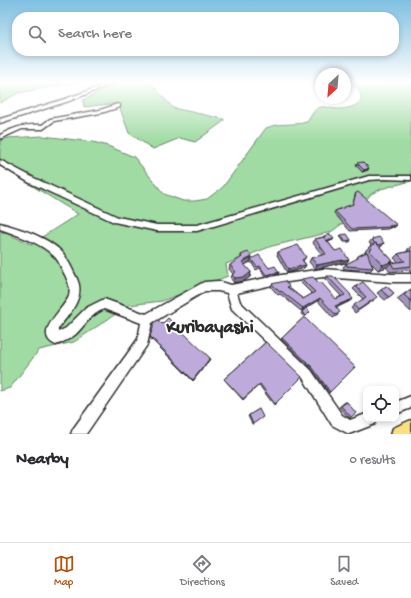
<!DOCTYPE html>
<style>
:root{--surface:#fff;--page:#f2f2f3;--text:#2b2b33;--muted:#7c7c81;--line:#e1e1e2;--accent:#b45309}
body{margin:0;font-family:"Gochi Hand",sans-serif;background:var(--page);color:var(--text)}
.controls{position:absolute;right:12px;bottom:12px;display:grid;overflow:hidden;border-radius:8px;box-shadow:0 2px 6px #0003}
.controls button{width:36px;height:36px;display:grid;place-items:center;padding:0;border:0;border-bottom:1px solid var(--line);background:var(--surface);color:var(--text);font:20px sans-serif}
.compass{position:absolute;left:315px;top:68px;width:36px;height:36px;border-radius:50%;background:var(--surface);box-shadow:0 2px 6px #0003;rotate:206deg}
.list{margin:0;padding:0;list-style:none}
h2{display:flex;justify-content:space-between;align-items:center;height:52px;margin:0;padding:0 16px;font-size:17px}
h2 small{font-size:13px;font-weight:400;color:var(--muted)}
.icon{flex:none;width:22px;height:22px;fill:none;stroke:currentColor;stroke-width:2;stroke-linecap:round;stroke-linejoin:round}
.map{position:relative;flex:none;width:411px;height:434px;overflow:hidden}
.search{position:absolute;background:var(--surface);box-shadow:0 2px 6px #0003;left:12px;right:12px;top:12px;height:44px;display:flex;align-items:center;gap:10px;box-sizing:border-box;padding:0 14px;border-radius:16px;color:var(--muted);font-size:15px}
.sheet{height:108px;background:var(--surface)}
nav{display:flex;justify-content:space-around;align-items:center;box-sizing:border-box;height:56px;border-top:1px solid var(--line);background:var(--surface);font-size:11px;color:var(--muted)}
nav a{display:grid;justify-items:center;gap:2px}
nav .on{color:var(--accent)}
.map>svg:first-child{display:block}
.green{fill:#9fdba2;stroke:#658366}
.lines{fill:none;stroke-linecap:round;stroke-linejoin:round}
.minor-casing{stroke:#2b2b2b;stroke-width:3}
.major-casing{stroke:#2b2b2b;stroke-width:3}
.minor{fill:#fff;fill-rule:evenodd}
.major{fill:#fedf80;fill-rule:evenodd}
.wall{fill:#a393bc;stroke:#2b2b2b}
.shaded-wall{fill:#857899;stroke:#2b2b2b}
.building{fill:#beabdb;stroke:#2b2b2b}
.labels{text-anchor:middle;stroke-width:3.5;stroke-linejoin:round;paint-order:stroke}
.near-quarter-label{font-size:18px;font-weight:bold;fill:#2b2b2b;stroke:#fff}
</style>
<div class="map">
<svg width="411" height="434" viewBox="0 0 411 434">
<rect width="100%" height="100%" fill="#fff"/>
<filter id="ink" filterUnits="userSpaceOnUse"><feTurbulence type="fractalNoise" baseFrequency=".025" numOctaves="2"/><feDisplacementMap in="SourceGraphic" scale="8" xChannelSelector="R" yChannelSelector="G"/><feConvolveMatrix kernelMatrix="1 2 1 2 8 2 1 2 1" color-interpolation-filters="sRGB"/></filter>
<g filter="url(#ink)">
<path class="green" d="M 0,82 L 78,82 L 18,93 L 0,103 Z
M 109,82 L 150,82 L 173,108 L 224,119 L 224,121 L 195,142 L 180,138 L 153,149 L 129,133 L 118,103 L 84,107 L 83,100 L 94,95 Z
M 353,82 L 411,82 L 411,181 L 381,189 L 371,194 L 355,214 L 331,232 L 272,246 L 226,264 L 228,276 L 162,301 L 129,305 L 74,342 L 39,350 L 10,388 L 0,391 L 0,231 L 31,244 L 78,214 L 0,166 L 0,141 L 8,138 L 43,136 L 93,142 L 108,146 L 134,157 L 164,194 L 183,201 L 195,201 L 207,199 L 223,187 L 266,128 C 280,122 293,126 307,122 C 311,117 314,108 321,107 C 326,106 332,109 337,109 C 345,109 363,107 361,95 C 360,91 355,86 353,82 Z"/>
<g class="lines">
<g class="minor-casing">
<path id="minor" d="M 112,82 L 117,82 L 69,101 L 0,123 L 0,119 L 65,99 Z
M 118,104 L 120,105 L 120,107 L 101,113 L 54,121 L 43,129 L 22,129 L 0,139 L 0,135 C 14,127 26,124 42,125 L 50,119 L 100,110 Z
M 0,160 L 34,178 L 118,217 L 157,225 L 197,225 L 369,176 L 411,176 L 411,180 L 385,179 L 369,180 L 197,231 L 157,231 L 114,222 L 28,182 L 0,165 Z
M 0,223 C 21,229 46,236 62,252 C 68,259 73,271 77,279 C 86,298 68,315 58,329 L 58,332 L 66,328 L 86,308 L 104,299 L 146,314 L 204,282 L 218,281 L 231,285 L 281,275 L 323,269 L 392,274 L 411,274 L 411,282 L 392,282 L 323,277 L 281,283 L 237,293 L 240,302 L 311,370 L 342,415 L 350,420 L 366,414 L 366,419 L 377,419 L 375,424 L 349,434 L 332,425 L 303,378 L 232,309 L 227,293 L 218,291 L 205,291 L 152,323 L 147,345 L 86,434 L 71,434 L 73,429 L 138,339 L 141,323 L 104,309 C 91,314 85,325 76,334 C 70,339 63,342 56,345 C 31,334 65,308 69,296 C 71,288 68,280 64,273 C 61,268 59,261 55,257 C 40,242 19,236 0,229 Z
M 411,396 L 411,408 L 396,414 L 396,402 Z"/>
</g>
<g class="major-casing">
<path id="major" d="M 411,420 L 411,434 L 391,434 L 393,428 Z"/>
</g>
<use href="#minor" class="minor"/>
<use href="#major" class="major"/>
</g>
<path class="wall" d="M 357,163 L 368,170 L 362,172 L 356,165 Z
M 356,193 L 395,227 L 389,228 L 388,229 L 350,231 L 334,213 L 335,211 L 353,204 L 355,195 Z
M 341,235 L 351,240 L 350,242 L 344,242 L 340,236 Z
M 324,236 L 333,240 L 328,242 L 335,251 L 346,263 L 341,264 L 340,263 L 315,269 L 309,262 L 311,258 L 322,255 L 313,243 L 315,239 L 323,237 Z
M 372,239 L 384,243 L 381,247 L 380,247 L 393,261 L 391,263 L 398,262 L 394,258 L 398,254 L 409,251 L 407,250 L 411,246 L 411,273 L 408,270 L 390,272 L 386,267 L 387,267 L 378,270 L 371,263 L 373,268 L 370,271 L 344,269 L 343,267 L 346,264 L 356,260 L 358,256 L 366,252 L 365,251 L 371,245 L 369,243 Z
M 278,252 L 306,257 L 303,261 L 306,265 L 304,268 L 287,273 L 277,255 Z
M 241,255 L 252,257 L 251,259 L 269,268 L 279,272 L 278,274 L 265,277 L 260,268 L 256,270 L 251,262 L 244,265 L 251,272 L 250,277 L 244,281 L 234,283 L 231,279 L 232,275 L 233,274 L 229,269 L 230,265 L 241,258 Z
M 327,276 L 350,296 L 350,301 L 336,308 L 338,315 L 333,318 L 318,301 L 301,311 L 280,294 L 278,295 L 271,287 L 272,284 L 288,287 L 303,299 L 312,294 L 300,282 L 302,279 L 336,299 L 341,296 L 325,279 Z
M 356,286 L 374,300 L 355,313 L 351,308 L 363,299 L 353,289 Z
M 386,286 L 394,293 L 385,300 L 377,293 Z
M 411,289 L 411,312 L 397,299 Z
M 302,312 L 310,312 L 305,317 L 301,314 Z
M 304,317 L 330,392 L 329,393 L 312,369 L 281,339 Z
M 162,324 L 210,358 L 210,359 L 193,381 L 150,338 L 150,336 Z
M 266,342 L 275,404 L 274,405 L 259,385 L 243,400 L 224,379 Z
M 345,402 L 347,402 L 351,417 L 349,418 L 339,407 Z
M 259,409 L 253,424 L 252,424 L 248,416 Z"/>
<path class="shaded-wall" d="M 369,168 L 368,170 L 362,172 L 364,170 Z
M 397,225 L 395,227 L 389,228 L 390,227 L 389,226 Z
M 334,239 L 333,240 L 326,242 L 327,241 Z
M 384,243 L 381,247 L 374,249 L 377,245 Z
M 252,257 L 250,262 L 241,267 L 242,262 Z
M 343,260 L 340,263 L 315,269 L 317,265 Z
M 349,260 L 346,263 L 341,264 L 344,261 Z
M 393,261 L 387,267 L 378,270 L 383,265 Z
M 306,265 L 304,268 L 287,273 L 288,269 Z
M 251,272 L 250,277 L 244,281 L 234,283 L 235,278 Z
M 279,272 L 278,274 L 265,277 L 266,275 Z
M 320,298 L 318,301 L 301,311 L 303,308 Z
M 353,299 L 350,301 L 333,309 L 335,306 Z
M 210,358 L 210,359 L 193,381 L 193,380 Z"/>
<path class="building" d="M 363,162 L 369,168 L 364,170 L 357,163 Z
M 358,192 L 397,225 L 389,226 L 390,227 L 352,229 L 335,211 L 353,204 L 356,193 Z
M 330,234 L 334,239 L 327,241 L 324,236 Z
M 347,234 L 351,240 L 345,241 L 341,235 Z
M 324,237 L 335,251 L 342,249 L 349,260 L 344,261 L 343,260 L 317,265 L 311,258 L 326,254 L 315,239 Z
M 379,237 L 384,243 L 378,245 L 376,243 L 375,244 L 372,239 Z
M 376,243 L 393,261 L 383,265 L 369,250 L 372,249 L 370,246 Z
M 298,245 L 306,257 L 302,260 L 306,265 L 288,269 L 278,252 Z
M 411,251 L 411,266 L 394,268 L 391,263 L 405,261 L 398,254 Z
M 248,252 L 252,257 L 242,262 L 251,272 L 245,277 L 235,278 L 232,275 L 236,272 L 230,265 L 242,257 L 241,255 Z
M 367,252 L 373,268 L 347,266 L 346,264 L 358,258 L 358,256 Z
M 259,255 L 269,268 L 275,266 L 279,272 L 266,275 L 260,266 L 257,267 L 251,259 Z
M 327,276 L 333,276 L 351,295 L 350,295 L 353,299 L 335,306 L 340,312 L 336,315 L 320,298 L 303,308 L 281,291 L 280,292 L 272,284 L 285,281 L 289,286 L 287,287 L 303,299 L 315,292 L 302,279 L 313,277 L 319,283 L 321,282 L 336,299 L 345,295 Z
M 363,282 L 377,297 L 358,310 L 354,305 L 366,297 L 356,286 Z
M 386,286 L 394,293 L 389,297 L 381,290 Z
M 411,289 L 411,301 L 404,295 Z
M 306,308 L 310,312 L 306,316 L 302,312 Z
M 304,317 L 355,367 L 330,392 L 313,368 L 282,338 Z
M 168,318 L 210,358 L 193,380 L 150,336 L 153,328 L 153,323 L 158,320 L 162,324 Z
M 266,342 L 302,377 L 275,404 L 260,384 L 243,399 L 224,379 Z
M 347,402 L 356,413 L 351,417 L 341,406 Z
M 259,409 L 263,417 L 253,424 L 249,415 Z"/>
</g>
<linearGradient id="sky" x2="0" y2="1"><stop stop-color="#7fc0e1"/><stop offset="0.58" stop-color="#fff"/><stop offset="1" stop-color="#fff" stop-opacity="0"/></linearGradient>
<rect width="411" height="142" fill="url(#sky)"/>
<g class="labels">
<g class="near-quarter-label">
<text x="210" y="332">Kuribayashi</text>
</g>
</g>
</svg>
<div class="controls">
<button><svg class="icon" aria-label="locate" viewBox="0 0 24 24"><circle cx="12" cy="12" r="6"/><path d="M12 2v4M12 18v4M2 12h4M18 12h4"/></svg></button>
</div>
<svg class="compass" viewBox="-18 -18 36 36"><path d="M0-13l5 13h-10z" fill="#e53935"/><path d="M0 13l5-13h-10z" fill="#7c7c81"/></svg>
<div class="search"><svg class="icon" aria-label="search" viewBox="0 0 24 24"><circle cx="10" cy="10" r="6"/><path d="M15 15l6 6"/></svg>Search here</div>
</div>
<section class="sheet">
<h2>Nearby<small>0 results</small></h2>
<ul class="list">
</ul>
</section>
<nav>
<a class="on"><svg class="icon" aria-label="map" viewBox="0 0 24 24"><path d="M3 6l6-2 6 2 6-2v14l-6 2-6-2-6 2zM9 4v14M15 6v14"/></svg>Map</a>
<a><svg class="icon" aria-label="directions" viewBox="0 0 24 24"><path d="M12 3l9 9-9 9-9-9zM9 14v-3h6M13 9l2 2-2 2"/></svg>Directions</a>
<a><svg class="icon" aria-label="saved" viewBox="0 0 24 24"><path d="M7 4h10v16l-5-4-5 4z"/></svg>Saved</a>
</nav>
